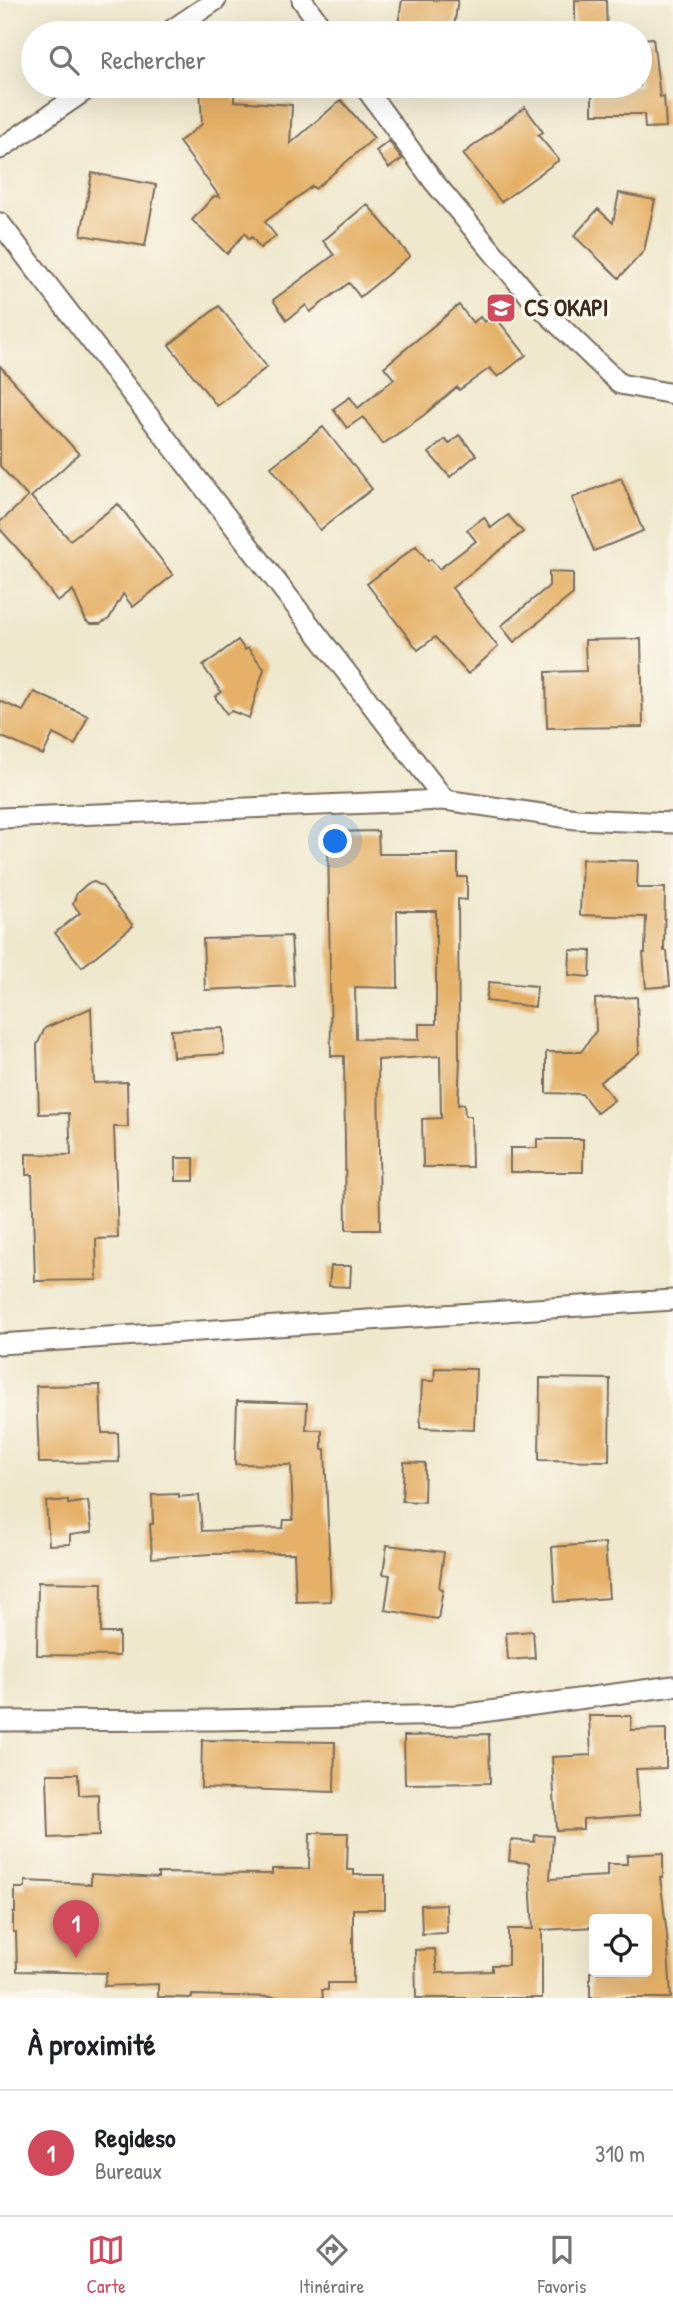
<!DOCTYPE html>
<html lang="fr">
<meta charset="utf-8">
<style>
:root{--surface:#fff;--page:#f6f6f6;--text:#202124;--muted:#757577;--line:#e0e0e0;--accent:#d1495b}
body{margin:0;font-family:"Patrick Hand",sans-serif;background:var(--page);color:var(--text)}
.controls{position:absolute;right:21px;bottom:21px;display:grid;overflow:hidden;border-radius:7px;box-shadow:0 7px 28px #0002}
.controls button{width:63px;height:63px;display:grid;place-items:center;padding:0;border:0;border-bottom:2px solid var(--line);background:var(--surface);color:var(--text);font:35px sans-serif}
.you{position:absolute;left:336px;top:842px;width:24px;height:24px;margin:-18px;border:5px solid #fff;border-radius:50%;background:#1a73e8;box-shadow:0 0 0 10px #1a73e833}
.badge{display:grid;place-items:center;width:46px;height:46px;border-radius:50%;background:var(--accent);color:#fff;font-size:23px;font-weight:700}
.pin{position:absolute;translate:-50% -58px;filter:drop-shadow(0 2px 4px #0008)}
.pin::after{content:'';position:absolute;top:37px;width:24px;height:21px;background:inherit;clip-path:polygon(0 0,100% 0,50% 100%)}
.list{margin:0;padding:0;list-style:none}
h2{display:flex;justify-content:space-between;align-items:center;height:91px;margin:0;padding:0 28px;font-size:30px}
h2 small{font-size:23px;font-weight:400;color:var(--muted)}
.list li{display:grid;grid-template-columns:46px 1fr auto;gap:21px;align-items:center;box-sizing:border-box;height:126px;padding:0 28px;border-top:2px solid var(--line)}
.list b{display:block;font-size:26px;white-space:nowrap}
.list p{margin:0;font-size:23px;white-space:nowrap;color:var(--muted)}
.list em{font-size:23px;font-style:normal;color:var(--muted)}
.icon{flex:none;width:38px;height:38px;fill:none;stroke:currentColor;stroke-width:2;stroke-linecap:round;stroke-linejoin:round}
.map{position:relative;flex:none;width:673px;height:1998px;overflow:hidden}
.search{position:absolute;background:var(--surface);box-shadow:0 7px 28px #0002;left:21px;right:21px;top:21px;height:77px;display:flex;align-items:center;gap:18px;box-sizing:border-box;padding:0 24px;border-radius:38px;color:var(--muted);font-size:26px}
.sheet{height:217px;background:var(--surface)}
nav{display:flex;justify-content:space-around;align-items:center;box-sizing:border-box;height:98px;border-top:2px solid var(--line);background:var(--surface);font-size:19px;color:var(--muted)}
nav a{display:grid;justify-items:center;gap:4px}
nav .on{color:var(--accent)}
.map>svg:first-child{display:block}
.building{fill:#e5b168;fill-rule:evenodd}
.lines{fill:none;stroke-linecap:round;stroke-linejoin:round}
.minor-casing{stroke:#7a6c5b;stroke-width:23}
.minor{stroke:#fff;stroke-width:19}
.labels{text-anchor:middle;stroke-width:7;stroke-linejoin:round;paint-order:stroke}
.poi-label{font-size:24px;font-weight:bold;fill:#3b2a1e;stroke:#fbf7ec;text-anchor:start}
</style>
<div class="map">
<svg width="673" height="1998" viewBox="0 0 673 1998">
<rect width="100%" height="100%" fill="#fbf7ec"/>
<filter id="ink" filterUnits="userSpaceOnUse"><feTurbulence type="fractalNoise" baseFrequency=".0143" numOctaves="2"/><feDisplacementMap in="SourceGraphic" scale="14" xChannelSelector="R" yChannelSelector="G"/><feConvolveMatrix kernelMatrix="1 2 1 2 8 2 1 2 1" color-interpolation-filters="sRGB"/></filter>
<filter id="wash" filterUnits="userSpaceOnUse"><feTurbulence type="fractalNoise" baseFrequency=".00686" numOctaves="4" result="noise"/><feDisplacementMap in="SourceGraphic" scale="28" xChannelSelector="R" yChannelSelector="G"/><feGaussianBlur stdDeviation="1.57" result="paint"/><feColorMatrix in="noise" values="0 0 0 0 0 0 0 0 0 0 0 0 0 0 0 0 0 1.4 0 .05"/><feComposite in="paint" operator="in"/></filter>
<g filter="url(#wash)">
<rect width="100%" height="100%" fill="#efe8cd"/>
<g id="blocks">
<path class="building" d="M 402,0 L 458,0 L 453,33 L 398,24 Z
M 575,0 L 606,0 L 607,33 L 575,33 Z
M 653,38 L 660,97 L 664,96 L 666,127 L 645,128 L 644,114 L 592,114 L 592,86 L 640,86 L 640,39 Z
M 200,86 L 234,86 L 234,101 L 292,105 L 290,144 L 341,100 L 374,138 L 315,189 L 312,186 L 265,222 L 276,236 L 260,248 L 252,237 L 249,239 L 245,233 L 227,254 L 192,220 L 214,196 L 220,197 L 179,142 L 202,124 Z
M 525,107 L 543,132 L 538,135 L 559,160 L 501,202 L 463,154 Z
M 389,141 L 402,159 L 389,168 L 376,151 Z
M 92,173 L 156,185 L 145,246 L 81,235 Z
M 619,193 L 655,200 L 644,251 L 619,278 L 574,236 L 598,209 L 613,223 Z
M 367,204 L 410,256 L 360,297 L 349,283 L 310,312 L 306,305 L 287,320 L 273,300 L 334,255 L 323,241 Z
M 459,305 L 473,323 L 480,317 L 484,322 L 493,314 L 526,355 L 498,377 L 490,368 L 459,390 L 457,387 L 424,415 L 383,444 L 363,417 L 347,428 L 333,409 L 350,397 L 358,408 L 394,379 L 384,367 Z
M 219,306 L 267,367 L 217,406 L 169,345 Z
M 0,366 L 79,454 L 31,497 L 70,540 L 118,504 L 173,575 L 133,607 L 123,594 L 109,619 L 100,624 L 90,624 L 86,621 L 73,590 L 58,602 L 31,566 L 32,565 L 0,529 L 0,522 L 28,497 L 0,466 Z
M 323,427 L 372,489 L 320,530 L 271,467 Z
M 459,435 L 476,455 L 450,477 L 429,453 L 445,439 L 449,444 Z
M 621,478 L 643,531 L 594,551 L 572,498 Z
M 508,515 L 523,532 L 452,588 L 498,647 L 468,674 L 435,637 L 418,650 L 367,584 L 416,546 L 428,561 L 431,559 L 439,569 L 476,541 L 467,530 L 484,517 L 491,528 Z
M 549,572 L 573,573 L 573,594 L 514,642 L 501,626 L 549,586 Z
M 641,639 L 643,727 L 547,728 L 546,672 L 586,671 L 585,640 Z
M 238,640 L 245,650 L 248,648 L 264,669 L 249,718 L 231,711 L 227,714 L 215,697 L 221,692 L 203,666 Z
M 34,692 L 88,716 L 75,745 L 53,734 L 43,755 L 0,736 L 0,701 L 23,711 Z
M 378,831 L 379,854 L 458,854 L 458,877 L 467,877 L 467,900 L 458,899 L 459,1059 L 460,1059 L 458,1105 L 464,1104 L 465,1116 L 471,1116 L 472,1167 L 423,1167 L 422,1119 L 441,1118 L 440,1056 L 378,1060 L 380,1230 L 346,1230 L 344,1056 L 331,1056 L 328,832 ZM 397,911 L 436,911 L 436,1024 L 419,1024 L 419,1040 L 356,1039 L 355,987 L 398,988 Z
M 582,859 L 638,861 L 637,888 L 665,888 L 664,951 L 667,951 L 670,986 L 646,988 L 643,953 L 645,953 L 646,917 L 580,915 Z
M 94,882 L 102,886 L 133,926 L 82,967 L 55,933 L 80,913 L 73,904 L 77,893 L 87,884 Z
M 291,936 L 294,986 L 205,990 L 203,939 Z
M 570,950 L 591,951 L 590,977 L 569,975 Z
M 489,982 L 537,986 L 535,1007 L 486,1001 Z
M 637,997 L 639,1053 L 600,1082 L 614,1100 L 597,1113 L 582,1094 L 546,1093 L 546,1052 L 581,1052 L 596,1031 L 595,999 Z
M 91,1008 L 94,1083 L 127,1082 L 128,1127 L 114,1127 L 118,1238 L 96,1239 L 97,1280 L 35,1281 L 32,1175 L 26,1175 L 26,1154 L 71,1155 L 69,1113 L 39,1114 L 37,1045 L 45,1028 Z
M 223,1028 L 224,1054 L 173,1057 L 171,1030 Z
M 537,1139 L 583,1139 L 583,1172 L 510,1172 L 510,1148 L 537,1148 Z
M 176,1158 L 194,1158 L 194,1181 L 176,1181 Z
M 331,1266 L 351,1266 L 350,1287 L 329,1286 Z
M 435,1368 L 476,1369 L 474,1430 L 420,1428 L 422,1381 L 434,1381 Z
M 540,1378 L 610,1379 L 609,1461 L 539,1460 Z
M 100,1385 L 102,1433 L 118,1433 L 119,1462 L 39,1463 L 36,1386 Z
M 237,1401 L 307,1403 L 306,1430 L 322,1430 L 322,1449 L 325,1449 L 331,1601 L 296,1602 L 294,1553 L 211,1554 L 152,1558 L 150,1524 L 153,1524 L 152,1495 L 179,1494 L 179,1497 L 199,1495 L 202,1531 L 283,1528 L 284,1520 L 293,1520 L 291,1465 L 235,1464 Z
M 404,1462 L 425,1463 L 424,1502 L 402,1501 Z
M 68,1500 L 68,1504 L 88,1501 L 92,1532 L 70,1535 L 70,1544 L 49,1545 L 46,1502 Z
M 605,1543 L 609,1598 L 555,1602 L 552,1547 Z
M 387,1545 L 444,1552 L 439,1588 L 443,1589 L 438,1619 L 385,1610 L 390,1575 L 383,1574 Z
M 38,1582 L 102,1583 L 101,1633 L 119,1633 L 119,1656 L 37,1655 Z
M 533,1631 L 535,1658 L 508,1660 L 506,1633 Z
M 589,1716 L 631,1716 L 631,1730 L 666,1729 L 666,1768 L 636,1769 L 640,1815 L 583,1819 L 583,1829 L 556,1830 L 552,1757 L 591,1755 Z
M 489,1734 L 490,1783 L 405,1784 L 404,1736 Z
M 202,1740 L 335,1742 L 334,1792 L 201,1788 Z
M 47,1774 L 78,1774 L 79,1795 L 98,1794 L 99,1836 L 49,1838 Z
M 310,1833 L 348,1833 L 347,1870 L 354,1870 L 354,1875 L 385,1875 L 385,1909 L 353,1909 L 353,1983 L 328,1983 L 328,1990 L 322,1990 L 323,1998 L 192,1995 L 192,1998 L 158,1997 L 158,1984 L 104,1986 L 107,1973 L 17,1971 L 16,1932 L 13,1932 L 13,1913 L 15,1913 L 15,1888 L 25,1888 L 25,1881 L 91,1884 L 91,1874 L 158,1878 L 158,1873 L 272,1874 L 272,1869 L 309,1869 Z
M 535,1835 L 553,1836 L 550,1879 L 607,1876 L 607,1864 L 627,1864 L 627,1855 L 663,1853 L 663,1877 L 660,1877 L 667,1935 L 671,1998 L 590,1998 L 590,1972 L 647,1972 L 647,1919 L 594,1919 L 594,1927 L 542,1930 L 542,1998 L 416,1998 L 415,1950 L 435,1949 L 437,1973 L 492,1971 L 492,1965 L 508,1965 L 508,1929 L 533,1929 L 529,1863 L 509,1861 L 511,1840 L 534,1842 Z
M 446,1904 L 447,1933 L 422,1934 L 421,1905 Z"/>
</g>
</g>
<g filter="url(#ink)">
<use href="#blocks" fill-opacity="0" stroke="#7a6c5b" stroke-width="2"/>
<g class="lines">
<g class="minor-casing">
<path id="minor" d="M 302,0 L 326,33
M 167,33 L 216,0
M 364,86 L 434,182 L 533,300 L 620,384 L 673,394
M 0,149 L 92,86
M 0,223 L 445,800
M 0,818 L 445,800 L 576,819 L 673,823
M 0,1344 L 673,1300
M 0,1721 L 215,1720 L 460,1715 L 673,1686"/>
</g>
<use href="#minor" class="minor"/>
</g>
</g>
<defs>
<g id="school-square" transform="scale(1.575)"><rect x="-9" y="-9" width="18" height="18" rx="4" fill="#d1495b" stroke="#fbf7ec"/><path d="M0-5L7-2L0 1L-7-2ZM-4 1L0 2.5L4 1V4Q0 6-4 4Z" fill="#fff"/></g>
</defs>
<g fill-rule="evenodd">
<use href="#school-square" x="501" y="308"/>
</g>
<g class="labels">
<g class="poi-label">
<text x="524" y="316">CS OKAPI</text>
</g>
</g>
</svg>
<div class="controls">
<button><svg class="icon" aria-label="locate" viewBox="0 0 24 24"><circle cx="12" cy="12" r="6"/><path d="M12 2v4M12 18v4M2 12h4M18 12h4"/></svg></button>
</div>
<div class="you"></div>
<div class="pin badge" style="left:76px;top:1958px">1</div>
<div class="search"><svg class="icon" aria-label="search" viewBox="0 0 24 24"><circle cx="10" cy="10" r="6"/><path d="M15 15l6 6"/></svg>Rechercher</div>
</div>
<section class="sheet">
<h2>À proximité<small></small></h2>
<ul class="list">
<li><span class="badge">1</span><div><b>Regideso</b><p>Bureaux</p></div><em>310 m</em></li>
</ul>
</section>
<nav>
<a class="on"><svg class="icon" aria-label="map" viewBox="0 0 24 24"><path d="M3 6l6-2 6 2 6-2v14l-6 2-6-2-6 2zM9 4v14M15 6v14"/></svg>Carte</a>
<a><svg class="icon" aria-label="directions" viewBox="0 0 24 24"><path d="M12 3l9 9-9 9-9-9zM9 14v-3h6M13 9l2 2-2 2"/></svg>Itinéraire</a>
<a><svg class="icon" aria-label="saved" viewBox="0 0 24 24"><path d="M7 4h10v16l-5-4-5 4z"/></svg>Favoris</a>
</nav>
